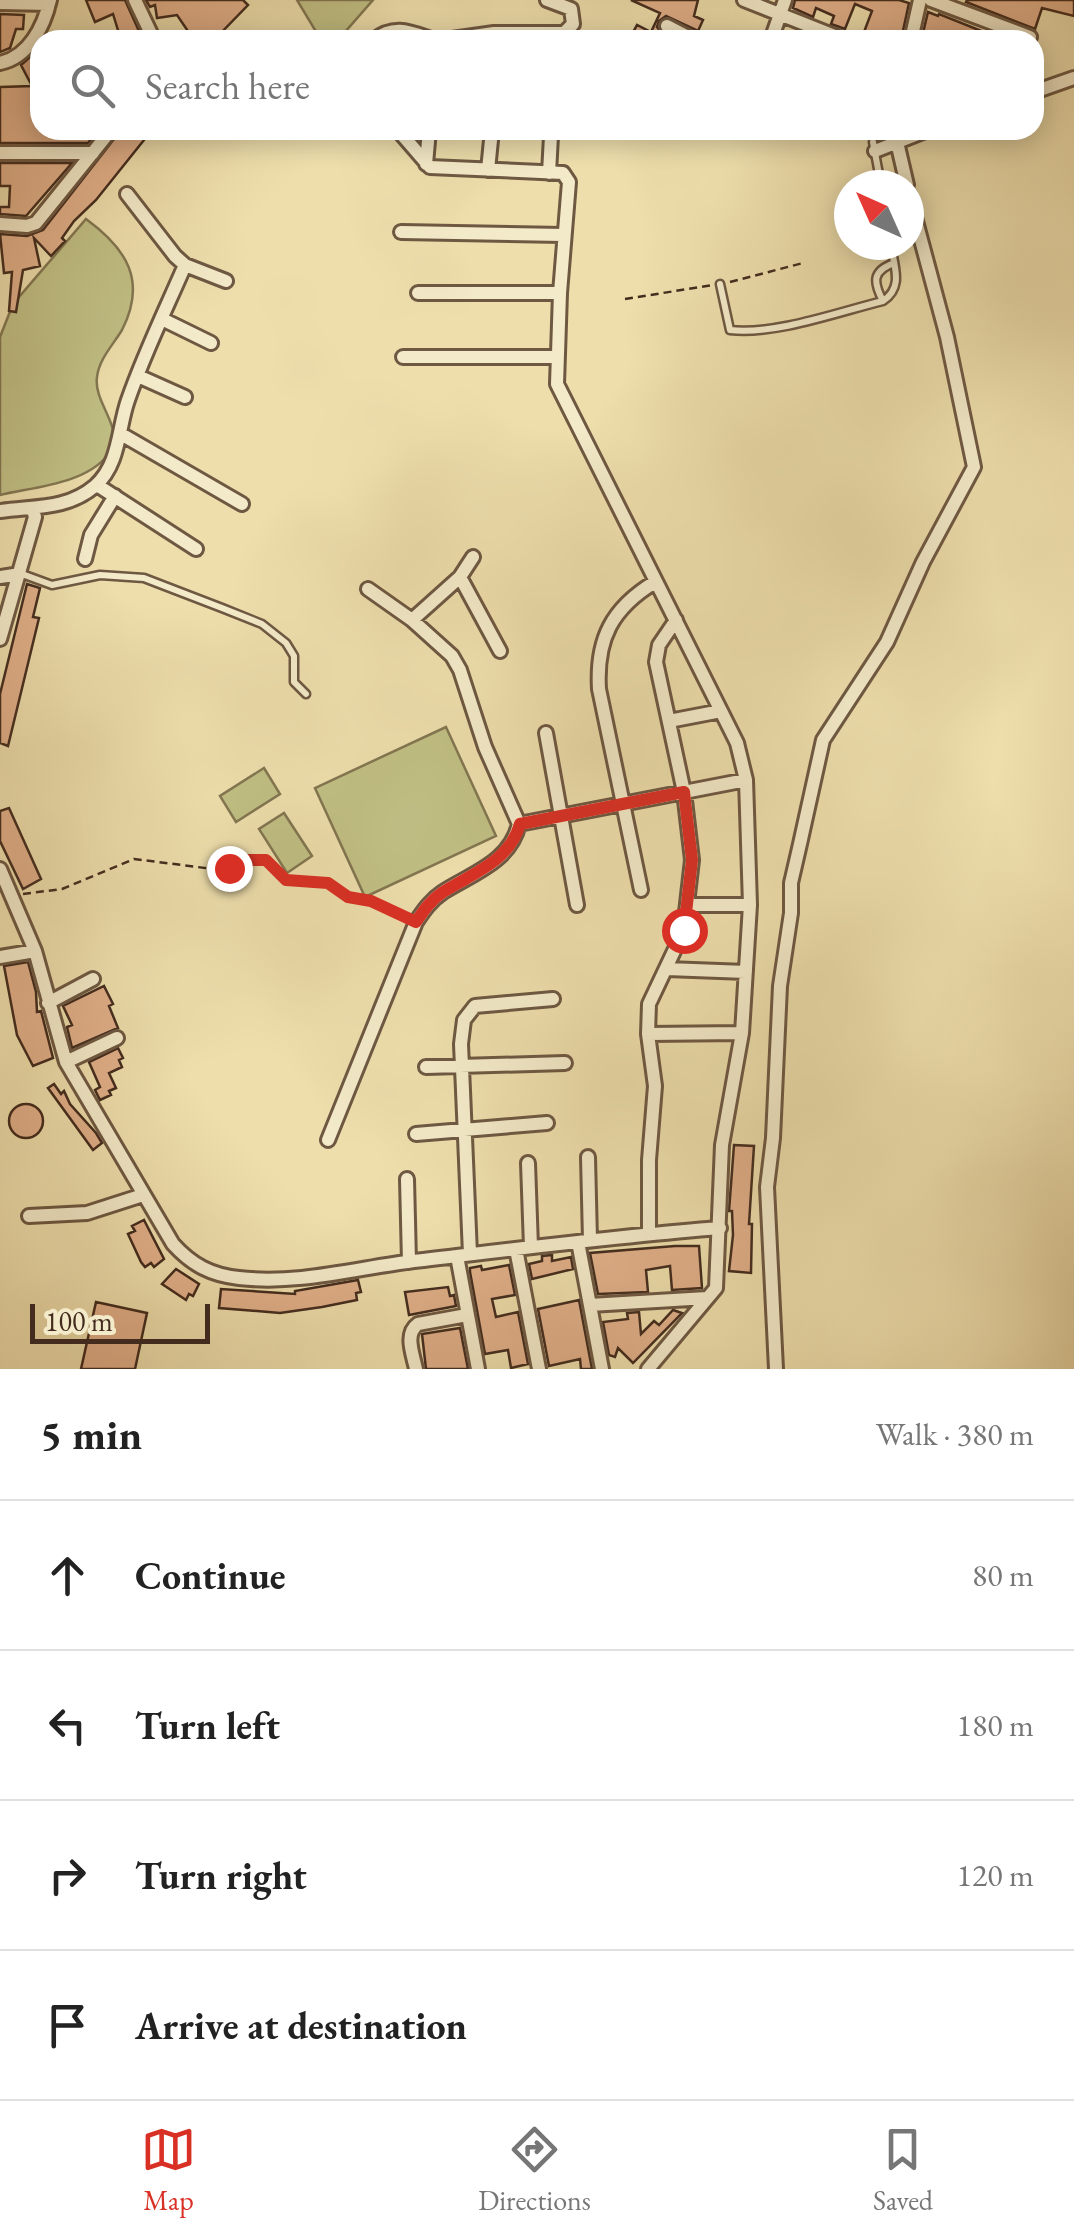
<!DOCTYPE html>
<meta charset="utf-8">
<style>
:root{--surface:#fff;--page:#f6f6f6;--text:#222;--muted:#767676;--line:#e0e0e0;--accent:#d93025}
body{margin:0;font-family:"EB Garamond",serif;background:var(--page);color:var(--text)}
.compass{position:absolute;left:834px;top:170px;width:90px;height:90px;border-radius:50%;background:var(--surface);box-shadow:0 5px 25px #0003;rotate:315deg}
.scale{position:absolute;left:30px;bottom:25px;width:180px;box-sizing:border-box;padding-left:10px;border:5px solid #432c1e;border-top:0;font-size:28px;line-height:35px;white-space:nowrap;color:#432c1e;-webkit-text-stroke:8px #f3eac9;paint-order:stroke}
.stop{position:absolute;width:30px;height:30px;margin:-22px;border:8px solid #d93025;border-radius:50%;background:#fff}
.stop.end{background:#d93025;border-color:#fff;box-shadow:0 2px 10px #0008}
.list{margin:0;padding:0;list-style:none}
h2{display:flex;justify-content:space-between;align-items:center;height:130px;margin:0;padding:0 40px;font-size:42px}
h2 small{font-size:32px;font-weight:400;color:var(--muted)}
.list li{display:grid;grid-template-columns:65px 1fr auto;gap:30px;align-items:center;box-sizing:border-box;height:150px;padding:0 40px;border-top:2px solid var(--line)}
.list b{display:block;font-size:38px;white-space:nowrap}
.list em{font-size:32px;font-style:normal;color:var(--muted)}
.icon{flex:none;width:55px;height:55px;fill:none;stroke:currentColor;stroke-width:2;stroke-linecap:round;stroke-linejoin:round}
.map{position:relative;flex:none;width:1074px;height:1369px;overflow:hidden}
.search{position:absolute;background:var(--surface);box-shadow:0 5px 25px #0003;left:30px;right:30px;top:30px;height:110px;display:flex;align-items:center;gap:25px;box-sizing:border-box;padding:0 35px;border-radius:30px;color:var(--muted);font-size:38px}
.sheet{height:730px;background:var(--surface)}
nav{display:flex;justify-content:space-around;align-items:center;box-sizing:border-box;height:140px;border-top:2px solid var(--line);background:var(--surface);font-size:28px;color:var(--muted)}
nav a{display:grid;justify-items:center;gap:5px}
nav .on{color:var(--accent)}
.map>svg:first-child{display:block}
.green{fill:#c0bf84;stroke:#827651;stroke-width:2.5}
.building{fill:#e0af89;stroke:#432c1e;stroke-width:2.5}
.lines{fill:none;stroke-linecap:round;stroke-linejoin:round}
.lane-casing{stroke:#6e5842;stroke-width:11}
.street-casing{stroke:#6e5842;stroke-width:18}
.path{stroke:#432c1e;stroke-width:2.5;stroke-dasharray:8 5;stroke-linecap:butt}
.lane{stroke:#f3eac9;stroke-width:6}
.street{stroke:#f3eac9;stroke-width:12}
.route{stroke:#d93025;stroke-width:12}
</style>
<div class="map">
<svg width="1074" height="1369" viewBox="0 0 1074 1369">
<rect width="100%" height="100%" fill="#eddeac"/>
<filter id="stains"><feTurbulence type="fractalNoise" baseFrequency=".002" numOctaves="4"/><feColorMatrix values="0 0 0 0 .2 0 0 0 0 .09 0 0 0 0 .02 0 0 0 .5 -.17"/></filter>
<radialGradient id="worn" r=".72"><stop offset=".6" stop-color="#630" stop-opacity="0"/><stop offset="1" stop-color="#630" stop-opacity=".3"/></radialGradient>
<path class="green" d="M 297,0 L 373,0 L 338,40 L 321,40 Z
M 86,219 C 127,249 147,281 122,330 C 113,345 99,359 97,377 C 93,405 129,431 107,456 C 84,484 34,487 0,495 L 0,337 L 13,304 Z
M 446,727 L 496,836 L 365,897 L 315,788 Z
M 264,768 L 280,794 L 236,822 L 220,796 Z
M 284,813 L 312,856 L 287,873 L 259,829 Z"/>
<path class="building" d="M 86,0 L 125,0 L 143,40 L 121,40 L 113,14 L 95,22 Z
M 146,0 L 243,0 L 248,5 L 214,40 L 194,40 L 177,15 L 157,18 L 155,5 L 150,7 Z
M 631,0 L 698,0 L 694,16 L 703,20 L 698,31 L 666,16 L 659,21 L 657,27 L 668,40 L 629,40 L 637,25 L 651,32 L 660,13 Z
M 795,0 L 899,0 L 909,3 L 901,40 L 883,40 L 864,32 L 872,11 L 855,4 L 845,29 L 831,24 L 834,16 L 816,8 L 813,17 L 793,8 Z
M 967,0 L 1074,0 L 1074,16 L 1042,8 L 1035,29 L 966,2 Z
M 928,12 L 938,16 L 939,14 L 1004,40 L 932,40 L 933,37 L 923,33 Z
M 0,14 L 24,15 L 23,29 L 16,29 L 10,48 L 0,52 Z
M 38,50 L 40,130 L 60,130 L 60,134 L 98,130 L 88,143 L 0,143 L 0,87 L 32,86 L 21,65 Z
M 121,130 L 152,130 L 96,200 L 74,221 L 62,238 L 65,241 L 51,256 L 34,238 L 40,266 L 23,270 L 16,312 L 9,311 L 12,272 L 4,273 L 0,234 L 27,236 L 43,230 Z
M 0,163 L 72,163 L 26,216 L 0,214 L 0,207 L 9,207 L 10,186 L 0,186 Z
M 27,584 L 40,588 L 33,617 L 39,618 L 8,746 L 0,743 L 0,694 Z
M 9,808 L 41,879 L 23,889 L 0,841 L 0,811 Z
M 28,962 L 36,992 L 37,1012 L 41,1011 L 53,1058 L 33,1066 L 17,1035 L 4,966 Z
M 104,986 L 113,1004 L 109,1006 L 118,1028 L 72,1048 L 67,1027 L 72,1025 L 63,1006 Z
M 118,1048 L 123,1058 L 119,1060 L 122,1067 L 109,1073 L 116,1088 L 109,1091 L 111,1095 L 100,1100 L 95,1090 L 100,1087 L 89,1062 Z
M 54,1084 L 61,1094 L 64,1091 L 70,1104 L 96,1133 L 102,1143 L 93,1150 L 48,1088 Z
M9 1121a17 17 0 1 1 34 0a17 17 0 1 1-34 0Z
M 734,1145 L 754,1146 L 749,1224 L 752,1224 L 751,1273 L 729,1271 L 733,1235 L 732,1211 L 729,1211 Z
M 144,1220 L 164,1259 L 154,1267 L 151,1263 L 145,1267 L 141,1262 L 128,1234 L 135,1231 L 132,1226 Z
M 675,1246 L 699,1246 L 702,1288 L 672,1290 L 670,1266 L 646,1270 L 648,1292 L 598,1294 L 590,1253 Z
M 552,1255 L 552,1261 L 571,1257 L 573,1269 L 532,1279 L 529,1264 L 542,1261 L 542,1256 Z
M 509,1265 L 515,1295 L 492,1299 L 496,1317 L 518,1312 L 528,1364 L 511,1368 L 508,1350 L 485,1354 L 470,1272 L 470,1268 L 481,1266 L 482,1270 Z
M 176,1269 L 199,1284 L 193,1296 L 189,1294 L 186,1300 L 162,1284 Z
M 358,1280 L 361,1292 L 356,1293 L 357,1300 L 322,1307 L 280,1313 L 219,1308 L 221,1289 L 295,1294 L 295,1291 Z
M 448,1287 L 450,1296 L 454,1295 L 456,1306 L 409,1315 L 405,1292 Z
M 579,1300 L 592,1369 L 581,1369 L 580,1359 L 549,1366 L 538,1309 Z
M 96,1302 L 147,1313 L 135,1369 L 81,1369 Z
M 673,1310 L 682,1313 L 633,1363 L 618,1348 L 615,1357 L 609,1355 L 603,1322 L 628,1319 L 627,1313 L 639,1312 L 641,1334 L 654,1321 L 659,1325 Z
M 460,1328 L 468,1369 L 426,1369 L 422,1334 Z"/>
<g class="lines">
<g class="lane-casing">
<path id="lane" d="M 873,142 L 881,185
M 720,284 L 730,330 C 776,335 838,312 883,301 C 904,287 894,267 891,245
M 883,301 C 873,282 872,271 894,263
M 22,574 L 52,585 L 100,575 L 144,578 L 222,608 L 262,624 L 286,643 L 294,656 L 294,682 L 306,694"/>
</g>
<g class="street-casing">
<path id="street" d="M 135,0 L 154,40
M 744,0 L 845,40
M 931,0 L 1030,37
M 0,3 L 49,4
M 667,26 L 694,40
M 374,40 C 395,24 410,32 434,40
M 445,40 L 494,33 L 564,33 L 573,24 L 571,9 L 547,0
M 771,40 L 785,0
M 911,40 L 920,0
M 0,63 C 29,57 44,26 50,0
M 1034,92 L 1074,78
M 398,130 L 430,167 L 563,173 L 569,182 L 560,293 L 557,384 L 721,711 L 737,743 L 746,780 L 750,905 L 742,1033 L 722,1145 L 716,1288 L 648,1369
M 897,142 L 907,185
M 875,151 L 928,130
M 0,153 L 93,153
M 426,164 L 429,130
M 488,170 L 492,130
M 549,173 L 551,136
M 127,194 L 175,256 L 185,265 L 226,281
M 0,224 L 27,226 L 36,223 L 111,130
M 401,232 L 563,235
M 418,293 L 560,293
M 162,319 L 211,343
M 403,357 L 557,357
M 138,376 L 185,397
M 121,434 L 242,504
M 97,485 L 196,549
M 0,511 C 33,506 67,510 95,486 C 120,464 118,428 128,400 C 144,354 166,309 185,265
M 85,559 L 91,535 L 115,496
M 0,577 L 20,574
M 460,577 L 500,651
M 368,589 L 412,620 L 452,656 L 460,670 L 485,747 L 519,824
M 412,620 L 460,577 L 473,557
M 0,639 L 35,517 L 33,510
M 669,721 L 721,711
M 546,733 L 577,905
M 519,824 L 746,780
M 0,869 L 35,951 L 66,1062 L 173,1244 C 192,1265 211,1275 239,1278 C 298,1285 357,1268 414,1261 C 516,1249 618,1236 720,1228
M 641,890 L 599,689 C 596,639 612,608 655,582
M 689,905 L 750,905
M 0,957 L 35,951
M 667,969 L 746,972
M 48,1003 L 93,979
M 648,1034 L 742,1033
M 66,1062 L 117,1038
M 426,1067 L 565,1063
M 416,1134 L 547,1123
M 328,1140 L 416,922 C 424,910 431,900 443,892 C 473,873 510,862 519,824
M 588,1157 L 590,1240
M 528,1163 L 531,1247
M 407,1179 L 409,1262
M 29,1216 L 87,1213 L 143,1195
M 649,1233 L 649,1160 L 655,1086 L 648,1034 L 649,1004 L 684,930 L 692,860 L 684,792 L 656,662 L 659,645 L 676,620
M 578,1242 L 602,1369
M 516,1249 L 539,1369
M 470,1254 L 461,1044 L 464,1020 L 475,1006 L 553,999
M 457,1256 L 478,1369
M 590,1305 L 707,1298
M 416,1369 C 413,1354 404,1334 418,1324 L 467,1315
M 776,1369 L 767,1187 L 773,1138 L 780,986 L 791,913 L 791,883 L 800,844 L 823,740 L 887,642 L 923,562 L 974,467 L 947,337 L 909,195"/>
</g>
<path class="path" d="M 730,282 L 803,263
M 625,299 L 713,285
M 23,894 L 62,889 L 134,859 L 213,869 L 235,868 L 247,861 L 266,860 L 286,880 L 329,883 L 348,897 L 371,901 L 404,916"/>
<use href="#lane" class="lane"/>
<use href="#street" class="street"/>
</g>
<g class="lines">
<path class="route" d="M 229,868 L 247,860 L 266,860 L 286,880 L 328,883 L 348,897 L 371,901 L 416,922 C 424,910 431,900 443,892 C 473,873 509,862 520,824 L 684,792 L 692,860 L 684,930"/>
</g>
<rect width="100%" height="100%" filter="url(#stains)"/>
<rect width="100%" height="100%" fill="url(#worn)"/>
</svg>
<svg class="compass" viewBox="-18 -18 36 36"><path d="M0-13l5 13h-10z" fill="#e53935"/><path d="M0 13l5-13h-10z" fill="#767676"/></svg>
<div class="scale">100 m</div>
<div class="stop" style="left:684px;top:930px"></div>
<div class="stop end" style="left:229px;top:868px"></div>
<div class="search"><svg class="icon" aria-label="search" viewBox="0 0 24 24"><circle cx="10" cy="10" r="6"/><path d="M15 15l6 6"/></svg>Search here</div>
</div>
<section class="sheet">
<h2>5 min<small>Walk · 380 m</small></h2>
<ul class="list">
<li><svg class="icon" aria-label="ahead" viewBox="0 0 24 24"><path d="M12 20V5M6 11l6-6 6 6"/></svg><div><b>Continue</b></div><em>80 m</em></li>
<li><svg class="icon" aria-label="left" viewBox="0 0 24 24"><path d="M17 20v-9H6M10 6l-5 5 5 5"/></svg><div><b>Turn left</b></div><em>180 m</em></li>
<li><svg class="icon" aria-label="right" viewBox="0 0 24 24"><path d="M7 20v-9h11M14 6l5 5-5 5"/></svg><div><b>Turn right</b></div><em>120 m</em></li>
<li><svg class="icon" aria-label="arrive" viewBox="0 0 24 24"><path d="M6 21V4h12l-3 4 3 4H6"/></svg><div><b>Arrive at destination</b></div></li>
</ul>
</section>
<nav>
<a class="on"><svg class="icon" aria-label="map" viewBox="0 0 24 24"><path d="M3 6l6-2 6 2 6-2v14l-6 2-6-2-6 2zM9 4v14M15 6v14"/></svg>Map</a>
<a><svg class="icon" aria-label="directions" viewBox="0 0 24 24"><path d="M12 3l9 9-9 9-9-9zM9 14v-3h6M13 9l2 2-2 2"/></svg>Directions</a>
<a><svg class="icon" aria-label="saved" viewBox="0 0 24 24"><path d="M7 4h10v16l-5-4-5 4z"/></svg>Saved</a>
</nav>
